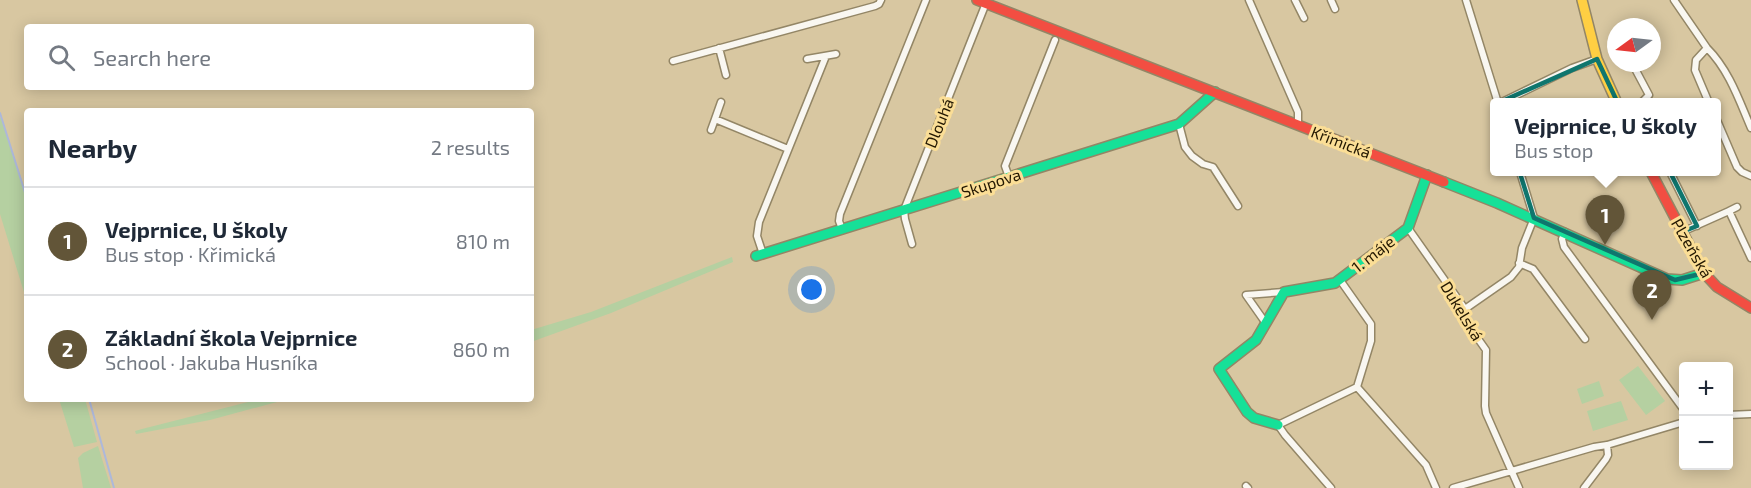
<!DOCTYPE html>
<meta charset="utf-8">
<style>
:root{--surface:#fff;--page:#f6f6f7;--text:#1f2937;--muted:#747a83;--line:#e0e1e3;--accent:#625538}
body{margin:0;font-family:"Exo 2",sans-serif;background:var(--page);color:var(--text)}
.controls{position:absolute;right:18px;bottom:18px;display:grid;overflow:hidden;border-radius:6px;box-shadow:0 3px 15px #0003}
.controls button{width:54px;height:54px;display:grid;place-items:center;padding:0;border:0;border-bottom:2px solid var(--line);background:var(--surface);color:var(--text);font:30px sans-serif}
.compass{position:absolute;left:1607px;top:18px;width:54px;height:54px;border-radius:50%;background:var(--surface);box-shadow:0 3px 15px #0003;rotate:255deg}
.you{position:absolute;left:812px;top:290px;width:21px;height:21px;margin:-15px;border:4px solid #fff;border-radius:50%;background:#1a73e8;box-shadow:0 0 0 9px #1a73e833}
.badge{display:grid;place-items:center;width:39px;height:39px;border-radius:50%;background:var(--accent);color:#fff;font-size:20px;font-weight:700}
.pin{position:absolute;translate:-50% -50px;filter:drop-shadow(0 2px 3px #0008)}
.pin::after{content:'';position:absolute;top:32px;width:21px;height:18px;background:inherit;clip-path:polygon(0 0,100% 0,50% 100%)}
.popup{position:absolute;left:1490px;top:98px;width:231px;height:78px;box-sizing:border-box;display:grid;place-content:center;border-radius:6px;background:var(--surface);filter:drop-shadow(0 2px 4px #0005);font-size:20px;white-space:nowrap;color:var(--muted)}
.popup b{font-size:22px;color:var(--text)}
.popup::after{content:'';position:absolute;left:50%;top:100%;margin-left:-12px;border:12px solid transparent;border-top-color:var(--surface)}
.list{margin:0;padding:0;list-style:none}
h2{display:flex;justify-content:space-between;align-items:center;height:78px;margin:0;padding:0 24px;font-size:26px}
h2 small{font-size:20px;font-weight:400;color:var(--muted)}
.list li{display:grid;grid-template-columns:39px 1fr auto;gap:18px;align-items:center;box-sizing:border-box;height:108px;padding:0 24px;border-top:2px solid var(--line)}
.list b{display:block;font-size:22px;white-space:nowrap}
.list p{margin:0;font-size:20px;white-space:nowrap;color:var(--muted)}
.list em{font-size:20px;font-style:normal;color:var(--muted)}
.icon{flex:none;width:33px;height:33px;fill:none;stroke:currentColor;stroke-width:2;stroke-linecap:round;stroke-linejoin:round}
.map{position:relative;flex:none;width:1751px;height:488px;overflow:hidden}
.search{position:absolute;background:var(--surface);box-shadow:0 3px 15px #0003;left:24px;top:24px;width:510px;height:66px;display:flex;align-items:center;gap:15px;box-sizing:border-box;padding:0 21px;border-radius:6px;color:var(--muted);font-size:22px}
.panel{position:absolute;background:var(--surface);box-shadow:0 3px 15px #0003;left:24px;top:108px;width:510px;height:294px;border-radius:6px}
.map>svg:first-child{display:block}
.green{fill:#b5d0a1}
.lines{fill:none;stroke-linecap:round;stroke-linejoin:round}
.stream{stroke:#adb8da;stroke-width:2}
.street-casing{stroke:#938666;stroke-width:9}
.fast-casing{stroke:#938666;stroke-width:12}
.slow-casing{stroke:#938666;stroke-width:12}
.jam-casing{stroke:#938666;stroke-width:12}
.street{stroke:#f9f7f1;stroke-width:6}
.fast{stroke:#16e098;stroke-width:9}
.slow{stroke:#ffcf43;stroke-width:9}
.jam{stroke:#f24e42;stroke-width:9}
.marked{fill:none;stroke:#0f766e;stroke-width:4.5;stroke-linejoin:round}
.labels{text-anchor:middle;stroke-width:6;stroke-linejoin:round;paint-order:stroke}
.street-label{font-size:16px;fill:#221700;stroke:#fbde96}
</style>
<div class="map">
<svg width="1751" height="488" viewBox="0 0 1751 488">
<rect width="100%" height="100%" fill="#d8c7a1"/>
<path class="green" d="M 0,116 L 27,195 L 27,302 L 0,214 Z
M 732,257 L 733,262 L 611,313 L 531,342 L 531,330 L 591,312 Z
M 1638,366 L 1665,401 L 1646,415 L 1619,380 Z
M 1599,381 L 1604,396 L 1582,404 L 1577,389 Z
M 59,399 L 85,399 L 97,442 L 74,447 Z
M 260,399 L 288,399 L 210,420 L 136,434 L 135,431 L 142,429 Z
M 1621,401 L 1628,420 L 1593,431 L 1587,411 Z
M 98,446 L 111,488 L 83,488 L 78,458 L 83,453 Z"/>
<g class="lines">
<path class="stream" d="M 0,113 L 27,199
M 89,399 L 114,488"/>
<g class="street-casing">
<path id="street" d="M 1249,0 L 1298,112 L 1298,125
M 1295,0 L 1304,18
M 1331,0 L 1335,9
M 1466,0 L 1498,103
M 1674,0 L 1707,48 L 1696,60 L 1695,70 L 1709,103
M 719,48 L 726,75
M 1707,48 C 1729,70 1739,100 1751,128
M 807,59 L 836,54
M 673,61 L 875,6 L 879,4 L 881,0
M 1632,63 L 1649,95 L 1641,103
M 1500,103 L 1572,68 L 1597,59
M 1716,118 L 1737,167 L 1742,172 L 1751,176
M 715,119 L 721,102
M 1179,124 L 1185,147 L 1192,156 L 1203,164 L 1213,167 L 1238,206
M 711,130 L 715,119 L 788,149
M 1670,172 L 1697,226
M 1009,177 L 1005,166 L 1055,40
M 1729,211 L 1737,207
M 1408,228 L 1465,309 L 1463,314 L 1464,319 L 1486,350 L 1485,406 L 1486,413 L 1519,488
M 842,229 L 839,221 L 840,214 L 926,0
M 1565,232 L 1562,239 L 1564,247 L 1684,410
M 1682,232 L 1729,211 L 1751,258
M 912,244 L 905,219 L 904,210 L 986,3
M 763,254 L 757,236 L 759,222 L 826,56
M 1519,263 L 1533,269 L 1585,339
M 1340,280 L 1371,324 L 1371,341 L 1357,387
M 1465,309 L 1511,277 L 1519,267 L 1522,248 L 1534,218 L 1520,172
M 1265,322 L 1246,295 L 1284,292
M 1357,387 L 1426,465 L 1436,488
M 1728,415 L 1751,414
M 1246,486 L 1248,488
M 1331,488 L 1285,435 L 1278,425 L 1357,387
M 1453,488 L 1594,447 L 1607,445 L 1684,422
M 1584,488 L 1606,459 L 1608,455 L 1607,445"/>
</g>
<g class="fast-casing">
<path id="fast" d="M 1444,182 L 1497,203 L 1667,279 L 1682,280 L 1704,273
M 756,256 L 1179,124 L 1215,92
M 1278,425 L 1254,418 L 1247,412 L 1219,369 L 1256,340 L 1284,292 L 1335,283 L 1408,228 L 1427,175"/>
</g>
<g class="slow-casing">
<path id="slow" d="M 1582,0 L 1597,59 L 1617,103"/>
</g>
<g class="jam-casing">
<path id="jam" d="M 977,0 L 1444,182
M 1651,172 L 1704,273 L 1717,287 L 1751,308"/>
</g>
<use href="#street" class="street"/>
<use href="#fast" class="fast"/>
<use href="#slow" class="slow"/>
<use href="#jam" class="jam"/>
</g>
<path class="marked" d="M 1597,59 L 1623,114 L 1637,106 L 1697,226 L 1682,232 L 1704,273 L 1675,280 L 1534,218 L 1498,103 Z"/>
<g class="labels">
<g class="street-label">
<text transform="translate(939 123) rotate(-68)" y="6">Dlouhá</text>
<text transform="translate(1341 142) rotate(21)" y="6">Křimická</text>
<text transform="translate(991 183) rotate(-18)" y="6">Skupova</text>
<text transform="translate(1692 248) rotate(60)" y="6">Plzeňská</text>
<text transform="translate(1373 254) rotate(-38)" y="6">1. máje</text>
<text transform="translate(1462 311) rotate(59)" y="6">Dukelská</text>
</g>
</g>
</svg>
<div class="controls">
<button>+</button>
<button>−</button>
</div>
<svg class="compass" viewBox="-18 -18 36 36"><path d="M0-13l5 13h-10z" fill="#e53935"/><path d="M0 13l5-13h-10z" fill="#747a83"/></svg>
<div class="you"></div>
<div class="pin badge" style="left:1605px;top:245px">1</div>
<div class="popup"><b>Vejprnice, U školy</b>Bus stop</div>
<div class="pin badge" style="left:1652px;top:320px">2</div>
<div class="search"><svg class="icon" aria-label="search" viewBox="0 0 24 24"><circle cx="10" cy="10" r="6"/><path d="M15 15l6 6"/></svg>Search here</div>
<section class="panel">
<h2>Nearby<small>2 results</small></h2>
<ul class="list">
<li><span class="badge">1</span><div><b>Vejprnice, U školy</b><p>Bus stop · Křimická</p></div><em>810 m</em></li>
<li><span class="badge">2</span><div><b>Základní škola Vejprnice</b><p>School · Jakuba Husníka</p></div><em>860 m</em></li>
</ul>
</section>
</div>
